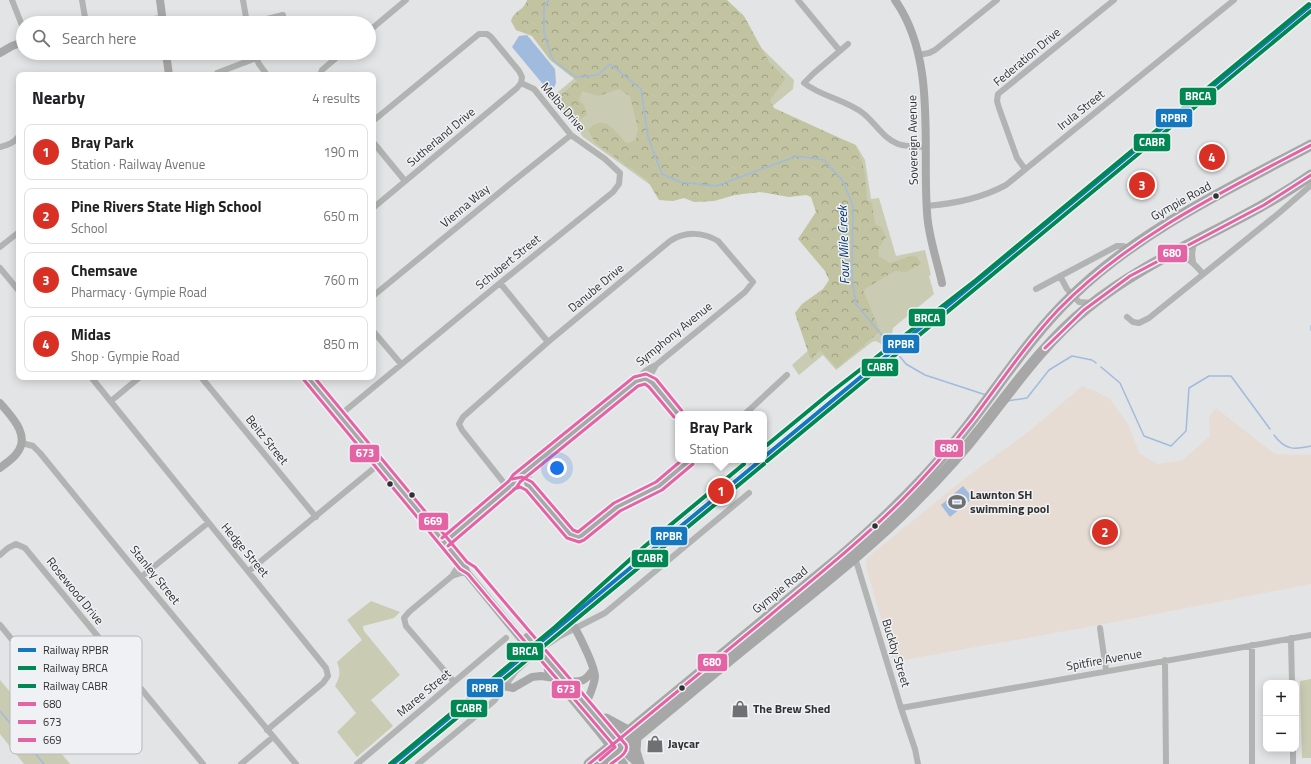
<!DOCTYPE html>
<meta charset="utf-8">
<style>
:root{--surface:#fff;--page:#f2f2f2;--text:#202124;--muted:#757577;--line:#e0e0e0;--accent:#d93025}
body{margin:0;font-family:"Titillium Web",sans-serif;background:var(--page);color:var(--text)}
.controls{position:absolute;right:12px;bottom:12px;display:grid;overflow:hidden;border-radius:8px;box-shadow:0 2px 10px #0003}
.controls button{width:36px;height:36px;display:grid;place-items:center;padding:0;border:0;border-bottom:1px solid var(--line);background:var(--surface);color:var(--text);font:20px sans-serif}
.you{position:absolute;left:557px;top:468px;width:14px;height:14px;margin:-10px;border:3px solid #fff;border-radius:50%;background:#1a73e8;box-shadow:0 0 0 6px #1a73e833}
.badge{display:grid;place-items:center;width:26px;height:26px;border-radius:50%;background:var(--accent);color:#fff;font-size:13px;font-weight:700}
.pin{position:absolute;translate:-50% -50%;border:2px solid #fff;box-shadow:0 1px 4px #0006}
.popup{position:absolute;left:675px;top:411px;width:92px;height:52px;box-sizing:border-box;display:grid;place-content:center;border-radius:8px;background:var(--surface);filter:drop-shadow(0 1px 3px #0005);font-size:13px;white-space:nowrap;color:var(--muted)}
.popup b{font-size:15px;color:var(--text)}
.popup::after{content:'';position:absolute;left:50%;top:100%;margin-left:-8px;border:8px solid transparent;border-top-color:var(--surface)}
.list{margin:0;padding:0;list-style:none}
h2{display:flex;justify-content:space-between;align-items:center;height:52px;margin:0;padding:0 16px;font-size:17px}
h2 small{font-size:13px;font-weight:400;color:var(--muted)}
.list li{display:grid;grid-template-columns:26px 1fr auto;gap:12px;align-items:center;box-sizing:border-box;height:56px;margin:0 8px 8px;padding:0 8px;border:1px solid var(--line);border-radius:8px}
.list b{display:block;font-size:15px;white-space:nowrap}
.list p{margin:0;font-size:13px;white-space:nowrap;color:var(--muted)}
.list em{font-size:13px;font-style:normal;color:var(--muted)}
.icon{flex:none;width:22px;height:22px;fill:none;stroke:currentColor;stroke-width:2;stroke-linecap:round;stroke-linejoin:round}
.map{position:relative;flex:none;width:1311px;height:764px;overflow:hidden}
.search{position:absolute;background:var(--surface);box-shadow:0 2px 10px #0003;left:16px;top:16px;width:360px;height:44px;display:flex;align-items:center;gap:10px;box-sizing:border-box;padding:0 14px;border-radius:22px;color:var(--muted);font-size:15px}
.panel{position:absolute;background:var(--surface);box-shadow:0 2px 10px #0003;left:16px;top:72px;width:360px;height:308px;border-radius:8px}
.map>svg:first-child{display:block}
.education{fill:#e7dcd4}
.green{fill:#c9cbb2}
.forest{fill:url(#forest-crowns)}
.water{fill:#a1bbde}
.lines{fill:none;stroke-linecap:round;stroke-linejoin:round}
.stream{stroke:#a1bbde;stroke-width:1.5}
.street{stroke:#b2b3b3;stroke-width:6}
.secondary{stroke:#a8a8a9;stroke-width:8}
.highway{stroke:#a7a7a7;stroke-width:11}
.rail{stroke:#a4a5a5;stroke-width:1.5;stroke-dasharray:8 4;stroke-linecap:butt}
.secondary-bridge{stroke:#a8a8a9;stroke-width:8}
.bus-1-casing{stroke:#eff1f4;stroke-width:6}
.bus-2-casing{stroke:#eff1f4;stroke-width:6}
.bus-3-casing{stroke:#eff1f4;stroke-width:6}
.bus-1{stroke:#e463a4;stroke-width:3}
.bus-2{stroke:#e463a4;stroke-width:3}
.bus-3{stroke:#e463a4;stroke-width:3}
.rail-1-casing{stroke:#eff1f4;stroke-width:7}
.rail-2-casing{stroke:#eff1f4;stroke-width:7}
.rail-3-casing{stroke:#eff1f4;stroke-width:7}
.rail-1{stroke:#1578be;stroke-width:4}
.rail-2{stroke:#008752;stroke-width:4}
.rail-3{stroke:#008752;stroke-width:4}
.bus-dot{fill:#313132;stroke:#eff1f4;stroke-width:1.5}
.labels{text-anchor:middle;stroke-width:3;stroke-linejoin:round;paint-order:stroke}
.street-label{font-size:12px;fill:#313132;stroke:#eff1f4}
.poi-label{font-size:12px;font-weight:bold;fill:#313132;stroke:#eff1f4;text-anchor:start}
.water-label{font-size:13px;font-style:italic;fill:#00326d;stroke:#eff1f4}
.key{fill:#eff1f4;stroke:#b6b7ba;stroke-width:1}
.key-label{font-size:11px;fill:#313132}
.line-badge{stroke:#eff1f4;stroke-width:1.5}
.badge-label{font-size:11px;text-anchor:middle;font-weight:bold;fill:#fff}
</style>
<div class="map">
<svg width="1311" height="764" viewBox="0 0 1311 764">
<defs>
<pattern id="forest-crowns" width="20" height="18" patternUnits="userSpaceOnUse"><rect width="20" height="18" fill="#c1c3a1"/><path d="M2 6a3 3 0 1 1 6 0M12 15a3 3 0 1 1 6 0" fill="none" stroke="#9d9f84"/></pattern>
</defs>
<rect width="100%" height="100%" fill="#e3e4e5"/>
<path class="education" d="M 1082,386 L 1095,391 L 1110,399 L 1128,424 L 1140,454 L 1158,464 L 1183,460 L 1210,436 L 1209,417 L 1216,408 L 1275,454 L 1311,455 L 1311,584 L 1099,625 L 893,662 L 866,566 L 867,558 L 964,479 L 1028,432 Z"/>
<path class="green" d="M 712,0 L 794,80 L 793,89 L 769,109 L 856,145 L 865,160 L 871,199 L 879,198 L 896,256 L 925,250 L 931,275 L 929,276 L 934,294 L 893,328 L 892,333 L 893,335 L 881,344 L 876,341 L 872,342 L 836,370 L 823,355 L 799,375 L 792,365 L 811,348 L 856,304 L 843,181 L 662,174 L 649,184 L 583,137 L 553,96 L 576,77 Z
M 371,601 L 400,612 L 394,618 L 363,626 L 364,631 L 400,675 L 371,700 L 393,726 L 357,757 L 337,732 L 356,713 L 335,686 C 340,677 341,672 337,662 L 362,640 L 347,620 Z
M 1311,679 L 1311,758 L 1302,758 L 1300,681 Z
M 0,680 L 70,764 L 24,764 L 0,734 Z"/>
<path class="forest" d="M 527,0 L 727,0 L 744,16 L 769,62 L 784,77 L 785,79 L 770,100 L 774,108 L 855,145 C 865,163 866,180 867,200 L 872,203 L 875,224 L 881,227 L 886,237 L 879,247 L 878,256 L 890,263 L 912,256 L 917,257 L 921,264 L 906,272 L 895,271 L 863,290 L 880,331 L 837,368 L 820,350 L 812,359 L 810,358 L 795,313 L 802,304 L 823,289 L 829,280 L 825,271 L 798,239 L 816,212 L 811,197 L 806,195 L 789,197 L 760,192 L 735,195 L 714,201 L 694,202 L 684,198 L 673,201 L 659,200 L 647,180 L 595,143 L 588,130 C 603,113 614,129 625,142 L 630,143 L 636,139 L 638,128 L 630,96 L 619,89 L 598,96 L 582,91 L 579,100 L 584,105 L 587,115 L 575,122 L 560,101 L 562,94 L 577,81 L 550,60 L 532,36 L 516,30 L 511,21 C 513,11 525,10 527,0 Z"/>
<path class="water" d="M 527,35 L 555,69 L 556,83 L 551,94 L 512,47 L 519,36 Z
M 963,486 L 973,498 L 950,517 L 941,505 Z"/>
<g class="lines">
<path class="stream" d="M 549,0 L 544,6 L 544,33 L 553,60 L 576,77 L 598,75 L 610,64 L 641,89 L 648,137 L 662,174 L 680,182 L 716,186 L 797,156 L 824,160 L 843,181 L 853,206 L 852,279 L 856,304 L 906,364 L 925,375 L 986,395
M 1311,326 L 1311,330
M 1101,367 L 1120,383 L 1144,436 L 1171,446 L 1186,431 L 1189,388 L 1209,376 L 1231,376 L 1270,429
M 1007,401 L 1027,398 L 1049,370 L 1072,356 L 1092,360 L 1096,363
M 1274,435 C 1285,450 1294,450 1311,446
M 0,711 L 44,764"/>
<path class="street" d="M 12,0 L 23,28
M 82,0 L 86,23
M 243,0 L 247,23
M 798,0 L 840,51
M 250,23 L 283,15
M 369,31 L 406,0
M 848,44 L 814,73 L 804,83 C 822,97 847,100 864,114 C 876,124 883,138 898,144 C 906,147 917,146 926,147
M 254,53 L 259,64 L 267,75
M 918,55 L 929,53 L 935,50 L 997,0
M 217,73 L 256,58
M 320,75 L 322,70 L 342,53
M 373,121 L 479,34 L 487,34 L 491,37 L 519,71 L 522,77 L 521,83
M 373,142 L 405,181
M 0,147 C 8,145 14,143 19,136
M 1025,169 L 1017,158 L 999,108 L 997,101 L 998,94 L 1114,0
M 926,206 C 954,204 982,198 1006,185 L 1234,0
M 373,208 L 517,88 L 521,83
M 0,247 L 19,232
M 1175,252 C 1188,258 1194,263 1203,274
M 1193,262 L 1192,254 L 1194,242
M 0,268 L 19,291
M 1060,276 L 1067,289 L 1079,302 L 1093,303
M 500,283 L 548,342
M 1036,289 L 1117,246 L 1123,246 L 1129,248
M 373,296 L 511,183 L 571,135
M 1127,317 L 1133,322 L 1139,323 L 1149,318 L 1279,213 L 1311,185
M 373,331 L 401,364
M 91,377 L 326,668 L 328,676 L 323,683 L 267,730
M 201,377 L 316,517
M 652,383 L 651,374 L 656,365
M 111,401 L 140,377
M 745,414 L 787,375
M 340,415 L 500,283 L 613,192 L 619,184 L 620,173 L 605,159 L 571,135 L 534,89 L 521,83
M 22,443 L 33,446 L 40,453 L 141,577 L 296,764
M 508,488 L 462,430 L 459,424 L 463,417 L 548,342 L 670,241 C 685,231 703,232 718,241 L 753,282 L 745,292 L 656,365 C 648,368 641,374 636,381
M 0,555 L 8,548 L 16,544 L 25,548 L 203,764
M 854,556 L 857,564 L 901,708 L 915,749 L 918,764
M 249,571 L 379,464
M 452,576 L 457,568 L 458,558
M 141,577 L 208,523
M 0,625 L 100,747
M 1100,628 L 1106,670
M 1291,638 L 1292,683
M 1252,645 L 1252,764
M 542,648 L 560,636 L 605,613 L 749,493
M 1165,660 L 1166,764
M 454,682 L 406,626 L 404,618 L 409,612 L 452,576 L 461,573 L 467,573
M 901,708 L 1311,635
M 1293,749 L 1293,764
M 241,764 L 273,737
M 357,764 L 506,638
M 418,764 L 494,701 L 516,671 L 531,657"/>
<path class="secondary" d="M 160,0 L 163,23
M 895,0 C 937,60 922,143 927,212 C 928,236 937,260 942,283
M 131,23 L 162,19
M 0,53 L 12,46 L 23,42
M 166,53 L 169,75
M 308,377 L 464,566 L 467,573 L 522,640
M 0,403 C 11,416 31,435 17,453 C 13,459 6,463 0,468
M 529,470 L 527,479 L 529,486 L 570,534 L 578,537 L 581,536 L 617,507 L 659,486 L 690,460
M 445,542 L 513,484 L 516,479 L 636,381 L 646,379 L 652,383 L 678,414
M 575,628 C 581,639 595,667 595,677 C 594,686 589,696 586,704
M 540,653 L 576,693 L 627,754 L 638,764
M 548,670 L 600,733 L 624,764
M 565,681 C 580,682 584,683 593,670
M 504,686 L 513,688 L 532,677 L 541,676 L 555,678"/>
<path class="highway" d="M 599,720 L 606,719 L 628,731
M 636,737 L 635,751 L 639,764
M 589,764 L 839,558 C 882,521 923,482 958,438 C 996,391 1028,338 1072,296 C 1140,230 1228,189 1311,145
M 603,764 C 659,719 713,673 769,628 C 819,587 871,547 917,500 C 940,477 962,453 982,427 C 1015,385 1045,342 1087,308 C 1154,253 1239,226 1311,175"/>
<path class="rail" d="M 764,453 L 1311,1
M 388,764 L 756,460"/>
<path class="secondary-bridge" d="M 527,637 L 540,653"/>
<g class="bus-1-casing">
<path id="bus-1" d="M 1045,348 L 1084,310 L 1130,276 L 1264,205 L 1311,175
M 589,764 C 649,715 708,666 768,617 C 813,579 860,542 902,500 C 927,475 950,448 972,420 C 1000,383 1026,344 1058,310 C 1129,237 1222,192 1311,145"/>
</g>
<g class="bus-2-casing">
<path id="bus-2" d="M 304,380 L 460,569 L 468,574 C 516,632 566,689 615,747 L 600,760
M 514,489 L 520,487 L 526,490 L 567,538 L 579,542 L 584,540 L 620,511 L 662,490 L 693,464
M 448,546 L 516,488 L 520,482 L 638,386 L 645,384 L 649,387 L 674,417"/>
</g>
<g class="bus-3-casing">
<path id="bus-3" d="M 314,377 L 467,562 L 475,567 C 525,627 576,685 626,745 C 629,753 617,759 611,764
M 512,479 L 522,477 L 532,482 L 573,530 L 578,532 L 614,503 L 656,482 L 682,460
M 442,538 L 509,481 L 513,475 L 634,377 L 646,374 L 656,379 L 682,411"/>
</g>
<use href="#bus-1" class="bus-1"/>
<use href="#bus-2" class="bus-2"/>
<use href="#bus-3" class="bus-3"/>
<g class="rail-1-casing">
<path id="rail-1" d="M 764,457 L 1311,5
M 393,764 L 761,460"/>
</g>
<g class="rail-2-casing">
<path id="rail-2" d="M 767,461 L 1311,11
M 401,764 L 764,464"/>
</g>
<g class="rail-3-casing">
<path id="rail-3" d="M 767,445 L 830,393 L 976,280 L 1309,4
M 390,764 L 555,627 L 645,546 L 744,464"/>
</g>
<use href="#rail-1" class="rail-1"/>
<use href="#rail-2" class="rail-2"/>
<use href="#rail-3" class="rail-3"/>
</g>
<defs>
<g id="stadium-bare" transform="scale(1.38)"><path d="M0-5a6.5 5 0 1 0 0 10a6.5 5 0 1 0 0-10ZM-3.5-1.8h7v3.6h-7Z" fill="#6f7071" stroke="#eff1f4" stroke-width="2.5" paint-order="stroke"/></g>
<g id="shop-bare" transform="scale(1.38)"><path d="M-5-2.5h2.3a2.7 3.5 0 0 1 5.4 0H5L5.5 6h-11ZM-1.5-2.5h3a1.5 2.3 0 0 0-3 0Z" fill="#6f7071" stroke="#eff1f4" stroke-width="2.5" paint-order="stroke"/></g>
</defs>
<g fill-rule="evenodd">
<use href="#stadium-bare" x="957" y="502"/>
<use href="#shop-bare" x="740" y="709"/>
<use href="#shop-bare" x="655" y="744"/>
</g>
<g class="bus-dot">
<circle cx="1216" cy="196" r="3.5"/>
<circle cx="390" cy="484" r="3.5"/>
<circle cx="412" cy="495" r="3.5"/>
<circle cx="875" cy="526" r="3.5"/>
<circle cx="682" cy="688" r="3.5"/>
</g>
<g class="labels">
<g class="street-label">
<text transform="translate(1027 57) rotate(-40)" y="4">Federation Drive</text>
<text transform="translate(563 107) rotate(49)" y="4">Melba Drive</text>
<text transform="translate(1081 110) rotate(-39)" y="4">Irula Street</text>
<text transform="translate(441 137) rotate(-40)" y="4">Sutherland Drive</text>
<text transform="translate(913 140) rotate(-91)" y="4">Sovereign Avenue</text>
<text transform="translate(1181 201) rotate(-29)" y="4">Gympie Road</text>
<text transform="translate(465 206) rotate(-40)" y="4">Vienna Way</text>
<text transform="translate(508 262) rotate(-39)" y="4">Schubert Street</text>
<text transform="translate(596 288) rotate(-40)" y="4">Danube Drive</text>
<text transform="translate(674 334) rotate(-39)" y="4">Symphony Avenue</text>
<text transform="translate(267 440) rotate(51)" y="4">Beitz Street</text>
<text transform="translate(245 550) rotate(50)" y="4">Hedge Street</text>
<text transform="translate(155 575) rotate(51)" y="4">Stanley Street</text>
<text transform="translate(780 590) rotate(-39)" y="4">Gympie Road</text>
<text transform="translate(75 591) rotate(51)" y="4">Rosewood Drive</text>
<text transform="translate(896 653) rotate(73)" y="4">Buckby Street</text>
<text transform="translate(1104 660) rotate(-10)" y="4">Spitfire Avenue</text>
<text transform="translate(424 693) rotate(-40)" y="4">Maree Street</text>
</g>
<g class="poi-label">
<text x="970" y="499">Lawnton SH<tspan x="970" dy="14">swimming pool</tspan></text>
<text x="753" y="713">The Brew Shed</text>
<text x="668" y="748">Jaycar</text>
</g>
<g class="water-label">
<text transform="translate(843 245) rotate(-92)" y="5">Four Mile Creek</text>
</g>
</g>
<rect x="10" y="636" width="132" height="118" rx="6" class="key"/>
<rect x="18" y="648" width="18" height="4" fill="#1578be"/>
<rect x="18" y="666" width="18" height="4" fill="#008752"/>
<rect x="18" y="684" width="18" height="4" fill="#008752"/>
<rect x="18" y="702" width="18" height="4" fill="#e463a4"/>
<rect x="18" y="720" width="18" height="4" fill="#e463a4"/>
<rect x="18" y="738" width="18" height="4" fill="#e463a4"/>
<g class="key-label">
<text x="43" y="654">Railway RPBR</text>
<text x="43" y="672">Railway BRCA</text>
<text x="43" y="690">Railway CABR</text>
<text x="43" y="708">680</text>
<text x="43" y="726">673</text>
<text x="43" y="744">669</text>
</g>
<g class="line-badge">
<rect x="1179" y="87" width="38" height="19" rx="4" fill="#008752"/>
<rect x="1155" y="108" width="38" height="20" rx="4" fill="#1578be"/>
<rect x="1133" y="133" width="38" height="19" rx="4" fill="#008752"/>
<rect x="1157" y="244" width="31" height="19" rx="4" fill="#e463a4"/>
<rect x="908" y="308" width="38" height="19" rx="4" fill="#008752"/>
<rect x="882" y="334" width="38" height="20" rx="4" fill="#1578be"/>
<rect x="861" y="358" width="38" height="19" rx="4" fill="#008752"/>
<rect x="934" y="439" width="30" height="19" rx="4" fill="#e463a4"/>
<rect x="349" y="444" width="31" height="19" rx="4" fill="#e463a4"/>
<rect x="418" y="512" width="31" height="19" rx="4" fill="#e463a4"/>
<rect x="650" y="526" width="38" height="20" rx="4" fill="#1578be"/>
<rect x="631" y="549" width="38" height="19" rx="4" fill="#008752"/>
<rect x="506" y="642" width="38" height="19" rx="4" fill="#008752"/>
<rect x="697" y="653" width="31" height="19" rx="4" fill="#e463a4"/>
<rect x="466" y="678" width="38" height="20" rx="4" fill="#1578be"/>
<rect x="551" y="680" width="30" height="19" rx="4" fill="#e463a4"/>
<rect x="450" y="699" width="38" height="19" rx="4" fill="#008752"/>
</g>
<g class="badge-label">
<text x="1198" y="100">BRCA</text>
<text x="1174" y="122">RPBR</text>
<text x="1152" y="146">CABR</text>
<text x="1172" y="257">680</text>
<text x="927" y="322">BRCA</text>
<text x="901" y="348">RPBR</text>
<text x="880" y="371">CABR</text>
<text x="949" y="452">680</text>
<text x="365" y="457">673</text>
<text x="433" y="525">669</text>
<text x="669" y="540">RPBR</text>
<text x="650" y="562">CABR</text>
<text x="525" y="655">BRCA</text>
<text x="712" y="666">680</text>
<text x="485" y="692">RPBR</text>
<text x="566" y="693">673</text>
<text x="469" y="712">CABR</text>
</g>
</svg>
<div class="controls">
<button>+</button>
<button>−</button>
</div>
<div class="you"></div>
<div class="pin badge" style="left:721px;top:491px">1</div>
<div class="popup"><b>Bray Park</b>Station</div>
<div class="pin badge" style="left:1105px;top:532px">2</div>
<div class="pin badge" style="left:1142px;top:185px">3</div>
<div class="pin badge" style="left:1212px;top:157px">4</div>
<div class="search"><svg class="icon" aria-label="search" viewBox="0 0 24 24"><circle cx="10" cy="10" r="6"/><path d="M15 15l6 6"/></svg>Search here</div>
<section class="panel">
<h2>Nearby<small>4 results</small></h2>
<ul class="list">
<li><span class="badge">1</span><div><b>Bray Park</b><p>Station · Railway Avenue</p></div><em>190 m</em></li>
<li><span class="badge">2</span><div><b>Pine Rivers State High School</b><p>School</p></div><em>650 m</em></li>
<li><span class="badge">3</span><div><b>Chemsave</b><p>Pharmacy · Gympie Road</p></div><em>760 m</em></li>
<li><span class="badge">4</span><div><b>Midas</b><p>Shop · Gympie Road</p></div><em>850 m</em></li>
</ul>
</section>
</div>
